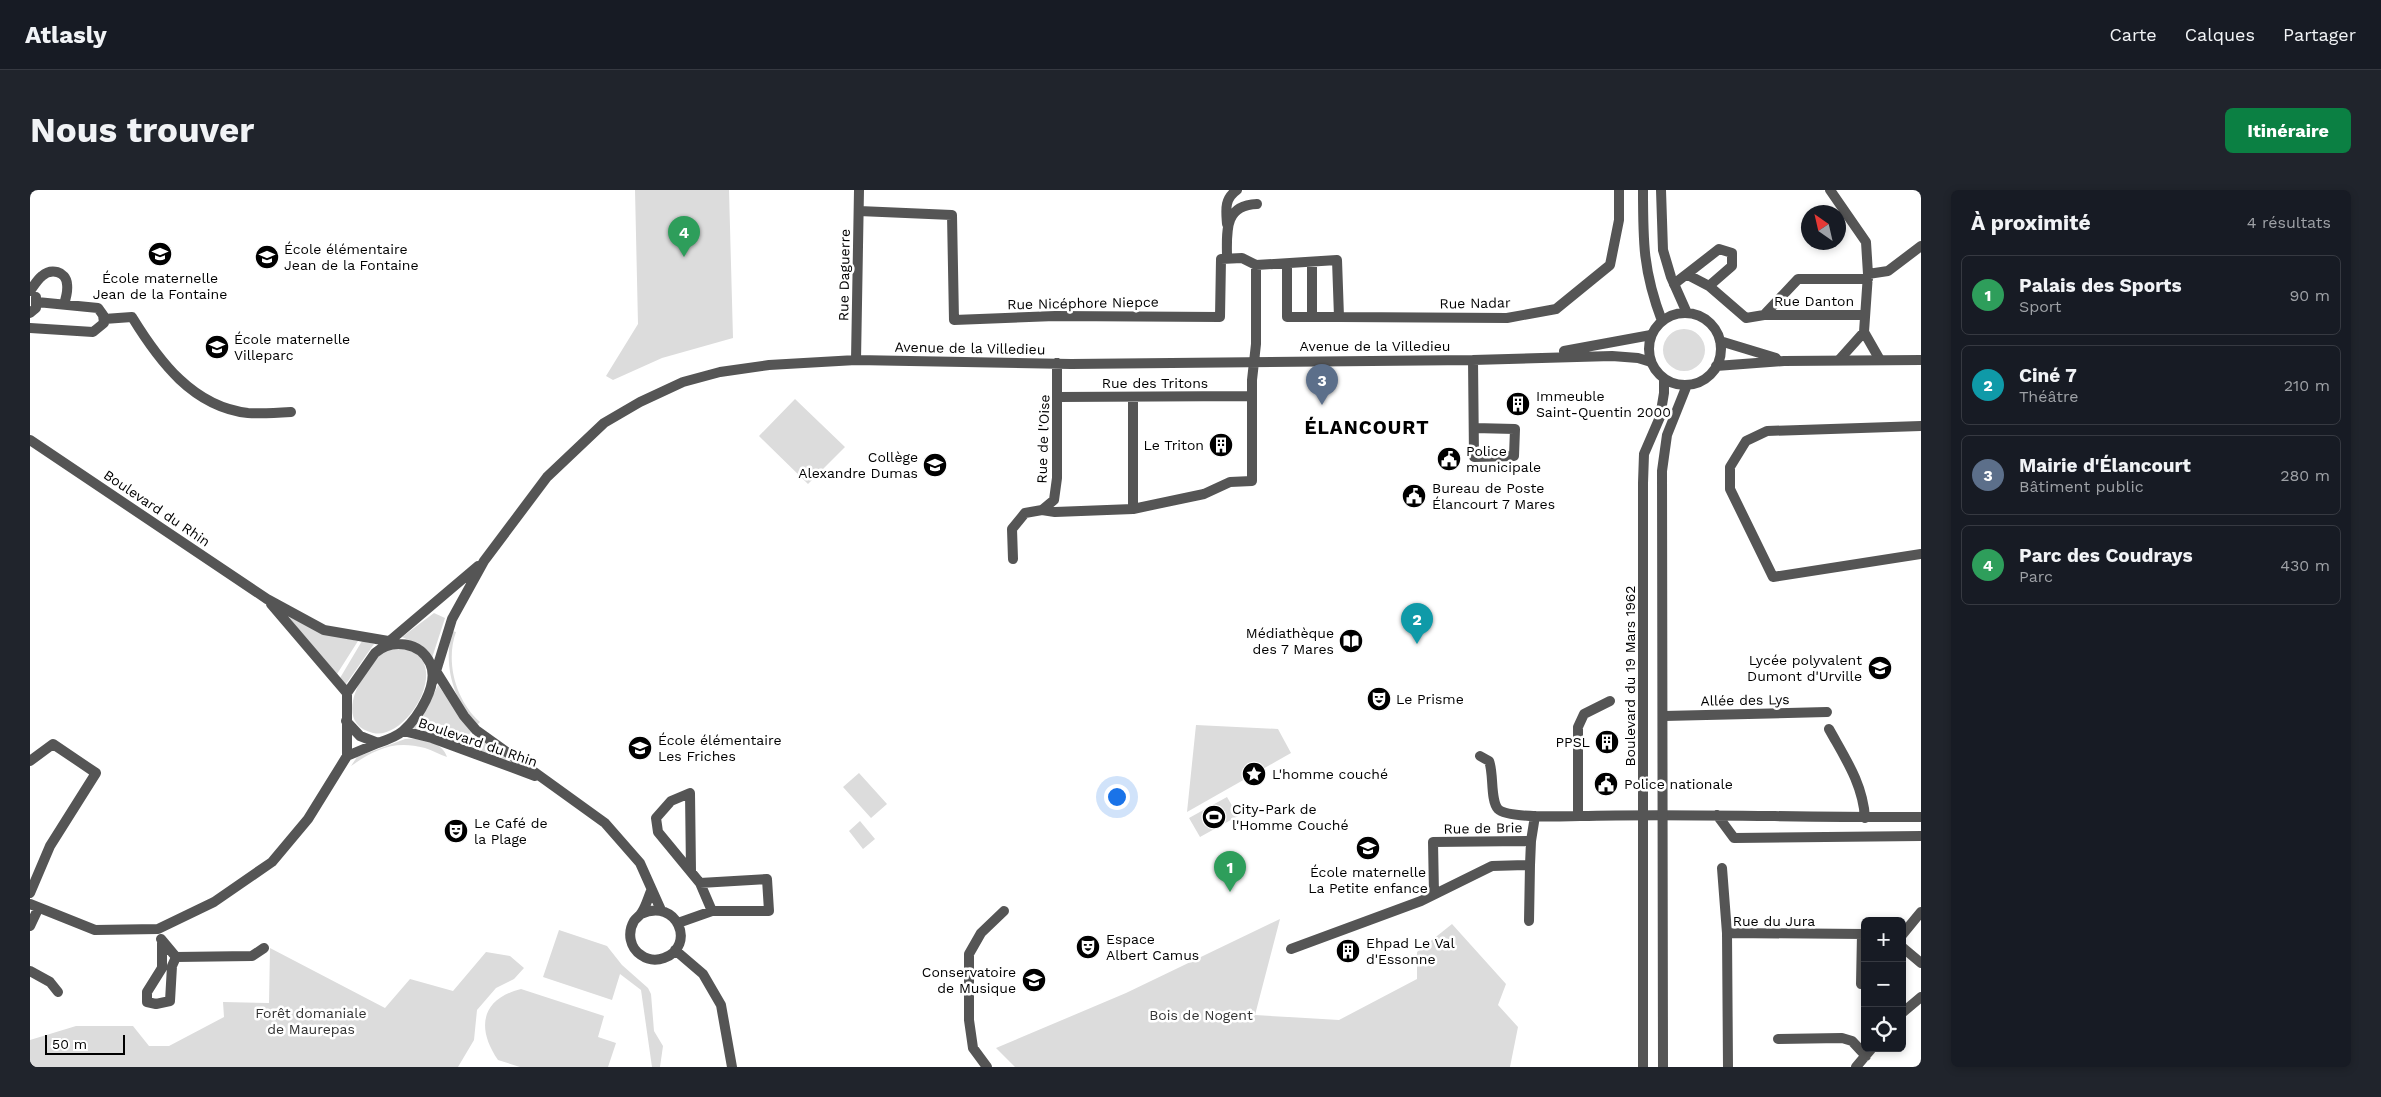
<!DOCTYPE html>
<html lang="fr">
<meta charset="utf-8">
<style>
:root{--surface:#171b24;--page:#20242c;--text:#f1f3f6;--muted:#9ea1a6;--line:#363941;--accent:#0b8043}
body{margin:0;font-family:"Work Sans",sans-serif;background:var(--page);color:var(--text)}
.controls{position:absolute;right:15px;bottom:15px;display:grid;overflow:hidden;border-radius:8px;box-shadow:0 2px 8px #0003}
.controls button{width:45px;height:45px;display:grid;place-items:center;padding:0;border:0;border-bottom:1px solid var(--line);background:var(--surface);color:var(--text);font:25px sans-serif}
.compass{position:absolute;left:1771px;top:15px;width:45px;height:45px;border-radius:50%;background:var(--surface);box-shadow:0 2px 8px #0003;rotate:326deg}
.scale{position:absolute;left:15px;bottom:12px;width:80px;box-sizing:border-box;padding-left:5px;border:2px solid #000;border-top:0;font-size:14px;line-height:18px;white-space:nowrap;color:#000;-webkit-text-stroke:4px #fff;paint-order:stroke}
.you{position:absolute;left:1086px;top:606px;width:18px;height:18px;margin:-12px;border:4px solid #fff;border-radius:50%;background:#1a73e8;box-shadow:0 0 0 8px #1a73e833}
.badge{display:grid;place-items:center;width:32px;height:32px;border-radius:50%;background:var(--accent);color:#fff;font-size:16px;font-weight:700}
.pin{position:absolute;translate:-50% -41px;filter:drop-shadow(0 1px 2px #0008)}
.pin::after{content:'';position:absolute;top:26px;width:18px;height:15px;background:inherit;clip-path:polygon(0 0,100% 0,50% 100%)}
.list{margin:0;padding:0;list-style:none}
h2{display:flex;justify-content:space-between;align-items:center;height:65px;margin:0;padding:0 20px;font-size:21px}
h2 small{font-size:16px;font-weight:400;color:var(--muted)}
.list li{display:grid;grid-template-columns:32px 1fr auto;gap:15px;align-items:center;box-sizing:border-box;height:80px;margin:0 10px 10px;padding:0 10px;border:1px solid var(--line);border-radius:8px}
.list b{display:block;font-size:19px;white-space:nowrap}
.list p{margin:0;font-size:16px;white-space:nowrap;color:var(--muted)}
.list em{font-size:16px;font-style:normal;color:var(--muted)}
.icon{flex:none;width:28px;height:28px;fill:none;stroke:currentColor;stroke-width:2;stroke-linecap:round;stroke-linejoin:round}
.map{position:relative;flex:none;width:1891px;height:877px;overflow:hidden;border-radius:8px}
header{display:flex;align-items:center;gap:30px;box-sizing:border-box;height:70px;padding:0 25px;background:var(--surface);border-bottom:1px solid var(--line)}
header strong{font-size:24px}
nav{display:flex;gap:28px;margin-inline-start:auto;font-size:18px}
.intro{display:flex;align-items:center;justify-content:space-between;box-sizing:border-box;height:120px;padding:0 30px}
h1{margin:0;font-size:35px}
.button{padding:12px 22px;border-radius:8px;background:var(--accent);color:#fff;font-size:18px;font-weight:700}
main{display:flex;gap:30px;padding:0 30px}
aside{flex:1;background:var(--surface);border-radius:8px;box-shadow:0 2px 8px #0003}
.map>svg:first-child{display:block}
.green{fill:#dcdcdc}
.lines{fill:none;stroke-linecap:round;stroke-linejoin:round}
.minor{stroke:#555;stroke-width:10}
.tertiary{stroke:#555;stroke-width:10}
.labels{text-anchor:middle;stroke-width:5;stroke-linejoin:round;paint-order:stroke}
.poi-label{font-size:14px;fill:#000;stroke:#fff;text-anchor:start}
.street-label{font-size:14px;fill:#000;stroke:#fff}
.park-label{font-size:14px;fill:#333;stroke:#fff}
.district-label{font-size:19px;font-weight:bold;letter-spacing:1px;fill:#000;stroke:#fff}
</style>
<header>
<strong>Atlasly</strong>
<nav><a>Carte</a><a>Calques</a><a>Partager</a></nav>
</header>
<div class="intro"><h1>Nous trouver</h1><a class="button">Itinéraire</a></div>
<main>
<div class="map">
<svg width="1891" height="877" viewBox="0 0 1891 877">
<rect width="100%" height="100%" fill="#fff"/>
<path class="green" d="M 605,0 L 699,0 L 703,148 L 632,168 L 583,190 L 576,186 L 608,134 Z
M1633 160a21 21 0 1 1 42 0a21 21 0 1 1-42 0Z
M 765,209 L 815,257 L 778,294 L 729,246 Z
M 256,423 L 296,444 L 328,451 L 307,484 L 273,446 Z
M 404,423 L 415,428 L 402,468 L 392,456 L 372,447 Z
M 422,441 L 426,442 C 415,472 426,511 450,532 L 447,535 C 423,510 413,475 422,441 Z
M 332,451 L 344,454 L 316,494 L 310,488 Z
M 358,459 C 365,459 375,457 381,460 C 420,479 375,551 343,543 C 299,533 335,473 358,459 Z
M 408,495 L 441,542 L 432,554 L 382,539 L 401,510 Z
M 1166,535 L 1248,539 L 1261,563 L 1157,622 Z
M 445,545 L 494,578 L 435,557 Z
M 375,549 C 389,548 412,551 417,567 C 410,565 402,560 395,558 C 364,550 346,559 321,576 L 327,567 Z
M 829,583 L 857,614 L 841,628 L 813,597 Z
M 1197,607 L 1208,626 L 1170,647 L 1159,628 Z
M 830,631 L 845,649 L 833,659 L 819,641 Z
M 1250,729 L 1225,825 L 1309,830 L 1387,789 L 1387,762 L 1422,734 L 1476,794 L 1468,815 L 1488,837 L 1480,877 L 985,877 L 966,858 L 1096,803 Z
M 529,740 L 577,756 L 592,775 L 618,798 L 621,804 L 624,841 L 633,856 L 630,877 L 622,877 L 611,800 L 590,784 L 582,810 L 513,787 Z
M 240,758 L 355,818 L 380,789 L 423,801 L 456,762 L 480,766 L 494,778 L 484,789 L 466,798 L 447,820 L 444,850 L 428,877 L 0,877 L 0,850 L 46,836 L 103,836 L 119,856 L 139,856 L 194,827 L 193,812 L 239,813 Z
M 491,799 L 574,826 L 568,847 L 586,853 L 578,877 L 490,877 L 468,870 C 446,838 451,809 491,799 Z"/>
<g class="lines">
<path class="minor" d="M 1800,0 L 1836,52 L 1838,84 L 1834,142 L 1850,170
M 829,21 L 922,25 L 924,130 L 1025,126 L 1190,127 L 1191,69 L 1212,68 L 1226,75 L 1307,70 L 1309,127 L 1282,127
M 1197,34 C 1196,20 1194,9 1207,0
M 1197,69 C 1197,43 1193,15 1227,14
M 1257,74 L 1257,127 L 1282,127 L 1282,72
M 1838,84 L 1858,81 L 1891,56
M 1658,85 L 1679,96 L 1716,128 L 1734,125 L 1768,89 L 1838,89
M 1644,94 L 1689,59 L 1702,63 L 1702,76 L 1679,96
M 0,101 C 3,97 7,90 12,86 C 21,78 36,81 37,94 C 38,101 36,108 34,114
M 0,123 L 6,118 L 6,107
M 1734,125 L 1835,125
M 1309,127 L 1477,128 L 1526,119 L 1580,75 L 1589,30 L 1589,0
M 74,129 L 102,127 C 129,171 163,217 218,223 C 232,224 247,223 261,222
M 0,138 L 63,142 L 74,133 L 73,125 L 68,118 L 7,112
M 1534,161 L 1621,145
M 826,170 L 829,0
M 1443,170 L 1444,267 L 1484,266 L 1485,239 L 1444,238
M 1809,170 L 1834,142
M 1028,207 L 1222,206
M 1891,236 L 1737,241 L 1716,251 L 1700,277 L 1700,299 L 1743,387 L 1891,364
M 0,250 L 237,409 L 294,440 L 364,452
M 1103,319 L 1103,207
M 1012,320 L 1024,310 L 1027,288 L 1027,173
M 983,369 L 982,339 L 995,323 L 1012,320 L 1025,322 L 1103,319 L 1174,304 L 1200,292 L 1222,291 L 1222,190 L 1226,154 L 1226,75
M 241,414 L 317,503
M 356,454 L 448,376
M 404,478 L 434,526 L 446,540 L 575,633 L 610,673 L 631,720
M 403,491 L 422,429 L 454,371 L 517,287 L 574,233 L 610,212 L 653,192 L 690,182 L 739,175 L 826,170 L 1041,174 L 1443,170 L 1582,166 L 1608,168 L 1621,172
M 1634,526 L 1797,522
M 1799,539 C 1815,568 1833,594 1835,628
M 373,541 L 402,548 L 505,586
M 317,566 L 348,553
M 1450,566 L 1459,571 C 1464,583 1460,610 1468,619 C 1478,629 1535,626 1550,626 C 1664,623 1777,628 1891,627
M 0,571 L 23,554 L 66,583 L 20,656 L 0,703
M 1687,625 L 1704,648 L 1891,646
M 1548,626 L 1548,537 L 1554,524 L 1580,511
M 1692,678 L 1697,743
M 661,681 L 660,603 L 641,611 L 626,628 L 628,642 L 670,693
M 1404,704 L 1403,652 L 1501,651 L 1505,626
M 0,714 L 65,740 L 128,739 L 184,712 L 242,672 L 278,629 L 317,566 L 317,503 L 345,463 C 362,448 390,452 400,473 C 410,494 388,528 373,541 C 366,547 357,550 348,553 L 330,546 L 316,531
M 611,724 C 647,707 667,756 634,768 C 626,771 618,770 611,765 C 600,758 597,743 604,731 C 606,728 610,726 612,722 C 616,716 618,708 621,701
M 1499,731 L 1500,675
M 648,733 L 682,721 L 739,721 L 737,689 L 670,693 L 682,721
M 0,736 L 8,719
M 1832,744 L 1831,794 L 1835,790
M 1872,745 L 1891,722
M 131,749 L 146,767 L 222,766 L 234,758
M 132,753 L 132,778 L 117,802 L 117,812 L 126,814 L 140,811 L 142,776 L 146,767
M 1872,757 L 1891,773
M 1261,759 L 1391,711 L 1462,676 L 1500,675 L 1501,651
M 645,760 L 673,784 L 691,815 L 702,877
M 0,781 L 20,792 L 28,802
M 1872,823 L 1891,807
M 1748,849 L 1812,848 L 1822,851 L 1836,866
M 957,877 L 943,858 L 939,830 L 939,764 L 951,743 L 974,721
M 1698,877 L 1697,743 L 1835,744
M 1826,877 L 1842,858"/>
<path class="tertiary" d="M 1613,0 C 1613,52 1613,81 1632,131
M 1631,0 L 1633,60 L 1641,87 L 1657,123
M1619 159a36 36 0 1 1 72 0a36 36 0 1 1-72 0Z
M 1690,151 L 1746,168
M 1686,176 L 1754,171 L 1891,170
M 1613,877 L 1613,293 L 1614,264 L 1630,227 L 1634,203 L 1634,189
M 1633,877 L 1632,281 L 1637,245 L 1657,195"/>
</g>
<defs>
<g id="school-disc" transform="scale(1.25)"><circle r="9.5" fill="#000" stroke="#fff"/><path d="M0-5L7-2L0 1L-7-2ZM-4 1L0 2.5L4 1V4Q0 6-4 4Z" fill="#fff"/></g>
<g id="building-disc" transform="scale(1.25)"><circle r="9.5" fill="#000" stroke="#fff"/><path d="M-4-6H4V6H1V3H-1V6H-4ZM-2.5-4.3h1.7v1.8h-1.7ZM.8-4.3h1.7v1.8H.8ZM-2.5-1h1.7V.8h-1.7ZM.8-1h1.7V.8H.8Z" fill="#fff"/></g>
<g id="civic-disc" transform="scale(1.25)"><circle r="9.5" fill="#000" stroke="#fff"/><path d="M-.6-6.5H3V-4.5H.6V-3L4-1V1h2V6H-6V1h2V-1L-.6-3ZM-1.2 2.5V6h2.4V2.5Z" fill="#fff"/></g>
<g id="library-disc" transform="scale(1.25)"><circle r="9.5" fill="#000" stroke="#fff"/><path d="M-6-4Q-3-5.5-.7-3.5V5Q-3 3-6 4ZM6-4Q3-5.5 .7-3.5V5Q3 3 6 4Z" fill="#fff"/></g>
<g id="theatre-disc" transform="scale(1.25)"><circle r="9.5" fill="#000" stroke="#fff"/><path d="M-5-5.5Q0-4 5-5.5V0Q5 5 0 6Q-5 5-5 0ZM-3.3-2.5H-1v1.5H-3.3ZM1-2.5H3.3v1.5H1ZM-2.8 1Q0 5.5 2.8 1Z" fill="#fff"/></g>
<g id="sight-disc" transform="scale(1.25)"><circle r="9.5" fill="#000" stroke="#fff"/><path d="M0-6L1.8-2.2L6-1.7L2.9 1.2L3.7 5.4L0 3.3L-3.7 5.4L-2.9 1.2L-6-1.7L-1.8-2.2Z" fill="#fff"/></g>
<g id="stadium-disc" transform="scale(1.25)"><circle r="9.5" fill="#000" stroke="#fff"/><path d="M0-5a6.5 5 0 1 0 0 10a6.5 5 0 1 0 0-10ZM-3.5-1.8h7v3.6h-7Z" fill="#fff"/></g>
</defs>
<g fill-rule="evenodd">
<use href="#school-disc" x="130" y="64"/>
<use href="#school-disc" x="237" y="67"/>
<use href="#school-disc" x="187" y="157"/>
<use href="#building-disc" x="1488" y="214"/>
<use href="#building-disc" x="1191" y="255"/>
<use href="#civic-disc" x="1419" y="269"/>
<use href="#school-disc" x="905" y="275"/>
<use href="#civic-disc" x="1384" y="306"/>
<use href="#library-disc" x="1321" y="451"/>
<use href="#school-disc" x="1850" y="478"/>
<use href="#theatre-disc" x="1349" y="509"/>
<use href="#building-disc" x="1577" y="552"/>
<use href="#school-disc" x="610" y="558"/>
<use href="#sight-disc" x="1224" y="584"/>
<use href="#civic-disc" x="1576" y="594"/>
<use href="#stadium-disc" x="1184" y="627"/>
<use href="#theatre-disc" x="426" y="641"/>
<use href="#school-disc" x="1338" y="658"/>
<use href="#theatre-disc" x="1058" y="757"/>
<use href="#building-disc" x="1318" y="761"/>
<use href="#school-disc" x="1004" y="790"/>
</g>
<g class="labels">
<g class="poi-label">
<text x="254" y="64">École élémentaire<tspan x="254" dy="16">Jean de la Fontaine</tspan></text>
<text x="130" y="93" text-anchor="middle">École maternelle<tspan x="130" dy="16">Jean de la Fontaine</tspan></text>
<text x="204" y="154">École maternelle<tspan x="204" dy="16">Villeparc</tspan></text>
<text x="1506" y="211">Immeuble<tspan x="1506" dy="16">Saint-Quentin 2000</tspan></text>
<text x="1174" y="260" text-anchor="end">Le Triton</text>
<text x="1436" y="266">Police<tspan x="1436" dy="16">municipale</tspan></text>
<text x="888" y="272" text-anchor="end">Collège<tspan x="888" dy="16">Alexandre Dumas</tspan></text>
<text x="1402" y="303">Bureau de Poste<tspan x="1402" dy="16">Élancourt 7 Mares</tspan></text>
<text x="1304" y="448" text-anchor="end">Médiathèque<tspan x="1304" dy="16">des 7 Mares</tspan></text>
<text x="1832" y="475" text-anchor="end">Lycée polyvalent<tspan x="1832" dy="16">Dumont d'Urville</tspan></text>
<text x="1366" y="514">Le Prisme</text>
<text x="628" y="555">École élémentaire<tspan x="628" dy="16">Les Friches</tspan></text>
<text x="1560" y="557" text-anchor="end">PPSL</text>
<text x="1242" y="589">L'homme couché</text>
<text x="1594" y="599">Police nationale</text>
<text x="1202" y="624">City-Park de<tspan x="1202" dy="16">l'Homme Couché</tspan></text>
<text x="444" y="638">Le Café de<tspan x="444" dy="16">la Plage</tspan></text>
<text x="1338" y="687" text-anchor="middle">École maternelle<tspan x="1338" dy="16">La Petite enfance</tspan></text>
<text x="1076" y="754">Espace<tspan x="1076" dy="16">Albert Camus</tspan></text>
<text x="1336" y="758">Ehpad Le Val<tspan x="1336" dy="16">d'Essonne</tspan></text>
<text x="986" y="787" text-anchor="end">Conservatoire<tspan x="986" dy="16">de Musique</tspan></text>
</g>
<g class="street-label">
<text transform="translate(814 85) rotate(-89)" y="5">Rue Daguerre</text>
<text x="1784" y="116">Rue Danton</text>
<text transform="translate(1053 113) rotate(-1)" y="5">Rue Nicéphore Niepce</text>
<text transform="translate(1445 113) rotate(-1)" y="5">Rue Nadar</text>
<text x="1345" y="161">Avenue de la Villedieu</text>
<text transform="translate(940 158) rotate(1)" y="5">Avenue de la Villedieu</text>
<text x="1125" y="198">Rue des Tritons</text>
<text transform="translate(1013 249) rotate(-88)" y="5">Rue de l'Oise</text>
<text transform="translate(127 318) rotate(34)" y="5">Boulevard du Rhin</text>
<text transform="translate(1600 486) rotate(-90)" y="5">Boulevard du 19 Mars 1962</text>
<text transform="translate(1715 510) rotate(-1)" y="5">Allée des Lys</text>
<text transform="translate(448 552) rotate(19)" y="5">Boulevard du Rhin</text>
<text transform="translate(1453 638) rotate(-1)" y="5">Rue de Brie</text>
<text x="1744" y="736">Rue du Jura</text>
</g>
<g class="park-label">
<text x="281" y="828">Forêt domaniale<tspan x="281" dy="16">de Maurepas</tspan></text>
<text x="1171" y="830">Bois de Nogent</text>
</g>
<g class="district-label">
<text x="1337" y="244">ÉLANCOURT</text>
</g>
</g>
</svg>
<div class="controls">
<button>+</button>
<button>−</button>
<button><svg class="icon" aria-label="locate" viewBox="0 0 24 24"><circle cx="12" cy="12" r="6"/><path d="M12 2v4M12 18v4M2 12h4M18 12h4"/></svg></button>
</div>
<svg class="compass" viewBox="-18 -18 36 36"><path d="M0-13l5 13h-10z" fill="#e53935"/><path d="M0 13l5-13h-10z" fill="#9ea1a6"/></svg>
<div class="scale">50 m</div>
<div class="you"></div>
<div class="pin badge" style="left:1200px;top:702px;background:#2e9e5b">1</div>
<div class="pin badge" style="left:1387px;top:454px;background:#0f9aa8">2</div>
<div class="pin badge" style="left:1292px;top:215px;background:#5c6f8a">3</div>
<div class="pin badge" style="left:654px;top:67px;background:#2e9e5b">4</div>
</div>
<aside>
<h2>À proximité<small>4 résultats</small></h2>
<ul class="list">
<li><span class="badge" style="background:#2e9e5b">1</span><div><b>Palais des Sports</b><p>Sport</p></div><em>90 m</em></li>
<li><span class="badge" style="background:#0f9aa8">2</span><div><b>Ciné 7</b><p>Théâtre</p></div><em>210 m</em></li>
<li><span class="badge" style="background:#5c6f8a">3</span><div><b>Mairie d'Élancourt</b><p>Bâtiment public</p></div><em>280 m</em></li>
<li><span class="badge" style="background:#2e9e5b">4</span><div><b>Parc des Coudrays</b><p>Parc</p></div><em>430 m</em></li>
</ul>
</aside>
</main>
